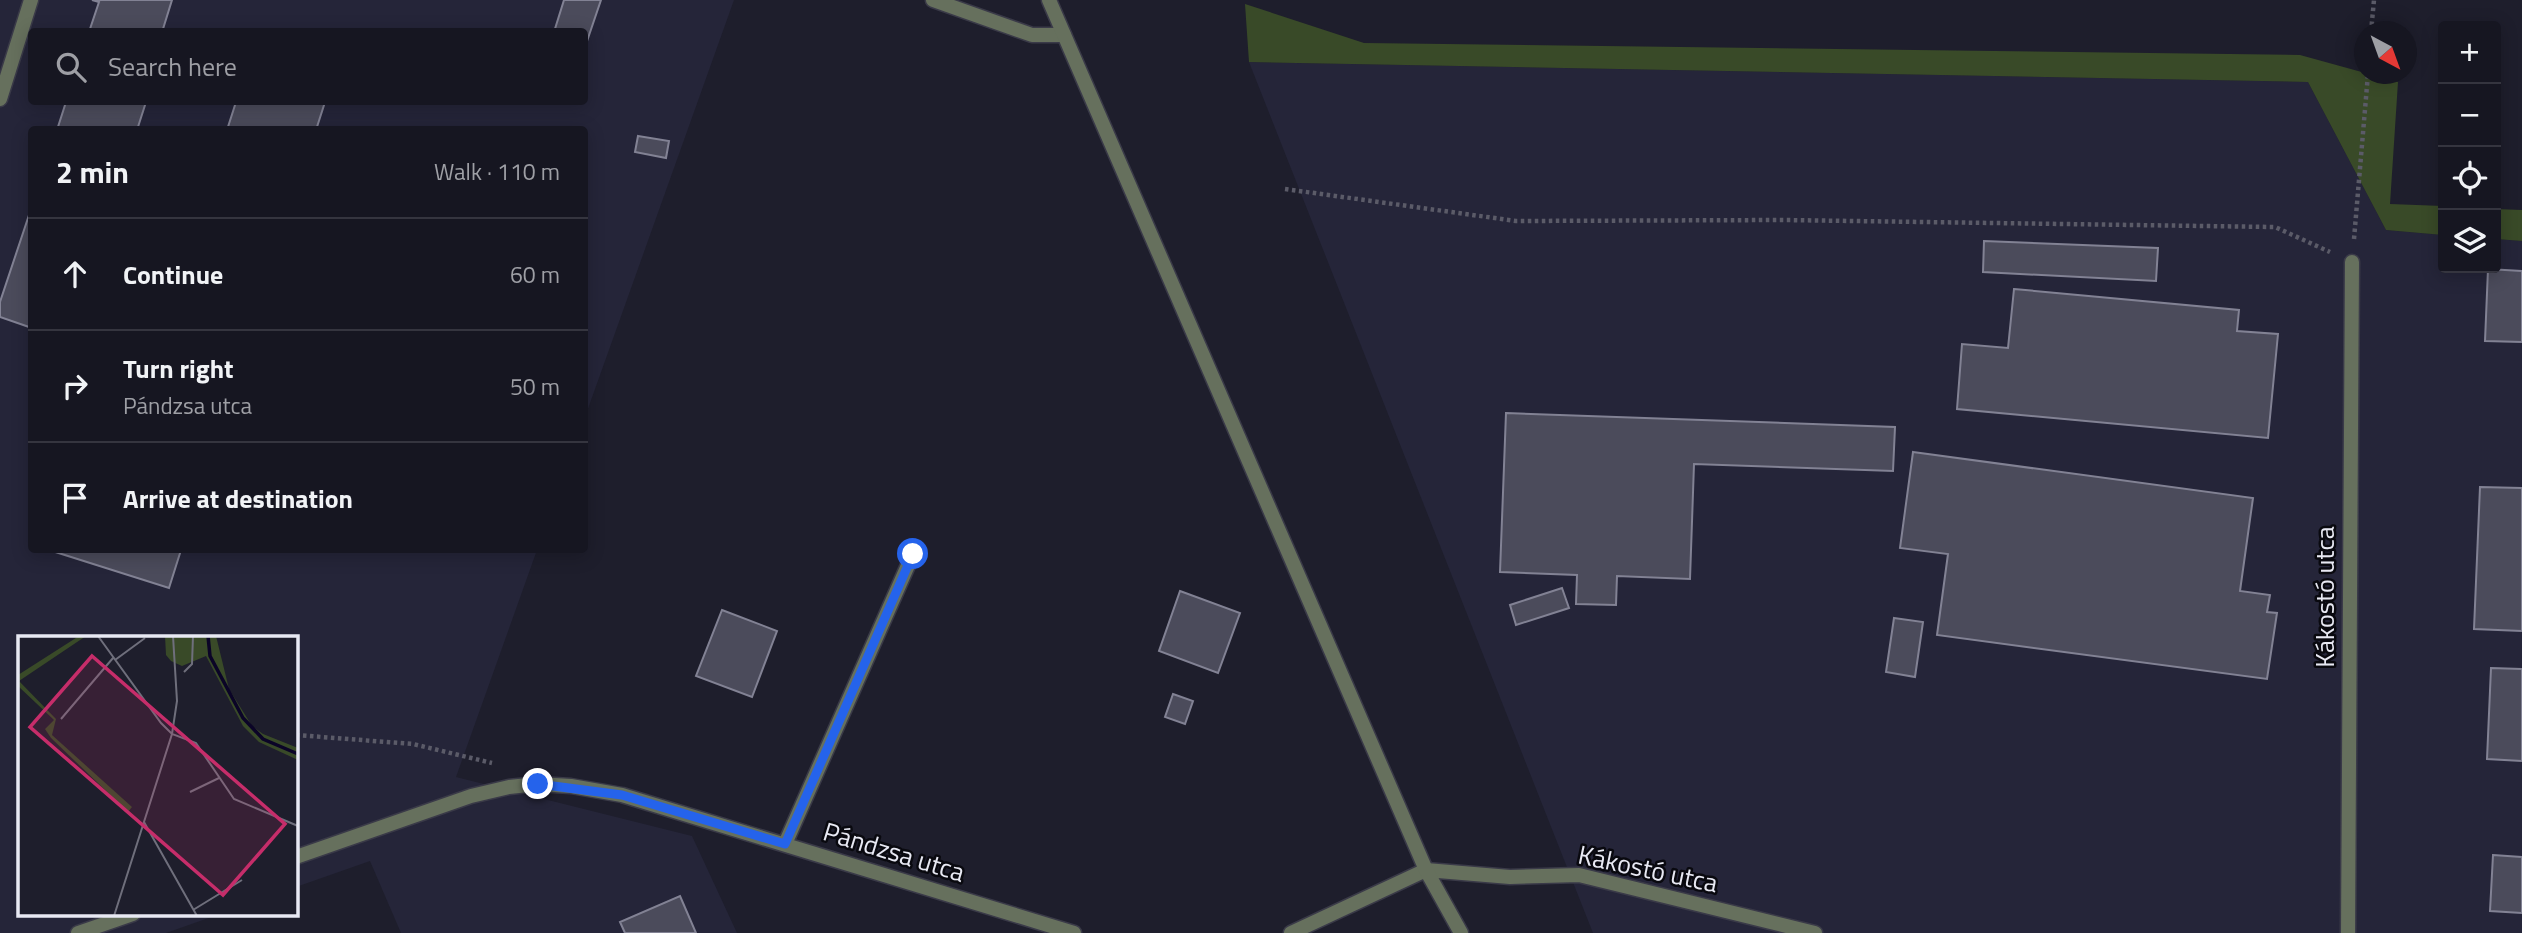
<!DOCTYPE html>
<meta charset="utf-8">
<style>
:root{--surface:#161621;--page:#1f1f2a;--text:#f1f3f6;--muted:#9e9fa5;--line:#35353f}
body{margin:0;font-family:"Titillium Web",sans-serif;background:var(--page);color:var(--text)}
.controls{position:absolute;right:21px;top:21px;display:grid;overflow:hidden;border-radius:7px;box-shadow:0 4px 18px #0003}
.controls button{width:63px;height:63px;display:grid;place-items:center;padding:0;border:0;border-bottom:2px solid var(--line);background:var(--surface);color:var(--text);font:35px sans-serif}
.compass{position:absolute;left:2354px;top:21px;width:63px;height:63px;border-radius:50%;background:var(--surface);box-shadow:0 4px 18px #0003;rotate:139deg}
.stop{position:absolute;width:21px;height:21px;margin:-16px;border:5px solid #2563eb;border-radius:50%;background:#fff}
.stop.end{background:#2563eb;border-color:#fff;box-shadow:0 2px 7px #0008}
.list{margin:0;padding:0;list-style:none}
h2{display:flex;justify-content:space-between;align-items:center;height:91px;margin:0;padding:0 28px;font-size:30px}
h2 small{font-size:23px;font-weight:400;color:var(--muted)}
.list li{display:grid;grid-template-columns:46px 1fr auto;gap:21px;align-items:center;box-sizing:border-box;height:112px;padding:0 28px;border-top:2px solid var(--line)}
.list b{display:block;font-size:26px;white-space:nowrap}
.list p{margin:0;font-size:23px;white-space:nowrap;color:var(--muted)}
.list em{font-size:23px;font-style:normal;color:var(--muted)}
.icon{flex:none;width:38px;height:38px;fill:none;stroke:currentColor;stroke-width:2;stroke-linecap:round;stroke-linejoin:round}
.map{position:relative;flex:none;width:2522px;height:933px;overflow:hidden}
.search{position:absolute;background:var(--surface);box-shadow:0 4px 18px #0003;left:28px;top:28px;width:560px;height:77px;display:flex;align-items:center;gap:18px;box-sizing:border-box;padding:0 24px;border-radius:7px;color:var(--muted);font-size:26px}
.panel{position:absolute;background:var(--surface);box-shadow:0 4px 18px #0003;left:28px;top:126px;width:560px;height:427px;border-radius:7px}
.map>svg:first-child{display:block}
.built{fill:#252539;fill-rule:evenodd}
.green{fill:#394a28}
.building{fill:#4b4b5b;stroke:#828294;stroke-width:2}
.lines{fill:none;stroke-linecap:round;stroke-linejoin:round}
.service-casing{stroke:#3a3a48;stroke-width:17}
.minor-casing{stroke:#3a3a48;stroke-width:17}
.tertiary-casing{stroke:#3a3a48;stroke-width:17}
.path{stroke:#5b5b68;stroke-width:4.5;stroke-dasharray:3.5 3.5;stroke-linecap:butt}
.service{stroke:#66705d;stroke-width:14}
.minor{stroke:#66705d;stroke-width:14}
.tertiary{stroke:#66705d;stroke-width:14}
.route{stroke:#2563eb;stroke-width:9}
.labels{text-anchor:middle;stroke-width:5;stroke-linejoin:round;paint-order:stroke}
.street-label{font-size:26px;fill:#e8e9f3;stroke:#09090f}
.inset-river{fill:none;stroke:#0b0427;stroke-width:3.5}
.inset-road{fill:none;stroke:#6f6f7c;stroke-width:2}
.view{fill:#c62d6a;fill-opacity:0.15;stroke:#c62d6a;stroke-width:3.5}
.inset-edge{fill:none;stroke:#e8e9f3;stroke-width:3.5}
</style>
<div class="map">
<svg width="2522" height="933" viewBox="0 0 2522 933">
<rect width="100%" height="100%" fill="#1e1e2c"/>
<path class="built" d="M 0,0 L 734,0 L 585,417 L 584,130 L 32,130 L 32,550 L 537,550 L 456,777 L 692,836 L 737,933 L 401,933 L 370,861 L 296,887 L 296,637 L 19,637 L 19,914 L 220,914 L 166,933 L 0,933 ZM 32,32 L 584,32 L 584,102 L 32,102 Z
M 1249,62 L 2308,82 L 2386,230 L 2443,235 L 2443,268 L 2496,268 L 2496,239 L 2522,241 L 2522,933 L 1593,933 Z"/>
<path class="green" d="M 1245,4 L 1364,43 L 2300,55 L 2398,82 L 2390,204 L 2443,206 L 2443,235 L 2386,230 L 2308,82 L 1249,62 Z
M 2496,209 L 2522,210 L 2522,241 L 2496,239 Z"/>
<path class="building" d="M 92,0 L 172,0 L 163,29 L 169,32 L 89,32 L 99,2 Z
M 564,0 L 601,0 L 584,50 L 584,32 L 554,32 Z
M 66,102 L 146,102 L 137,130 L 57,130 Z
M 236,102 L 325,102 L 316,130 L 227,130 Z
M 638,136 L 669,141 L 666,158 L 635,152 Z
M 32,206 L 32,328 L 0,317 L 0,302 Z
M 1984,241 L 2158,248 L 2156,281 L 1983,272 Z
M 2488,269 L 2522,271 L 2522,342 L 2485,341 Z
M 2014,289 L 2239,310 L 2237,331 L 2278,334 L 2268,438 L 1957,409 L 1962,344 L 2008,348 Z
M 1506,413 L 1895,427 L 1893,471 L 1694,464 L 1690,579 L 1617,576 L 1616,605 L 1576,604 L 1577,575 L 1500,572 Z
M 1913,452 L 2253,498 L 2240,591 L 2270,595 L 2267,612 L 2277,613 L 2267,679 L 1937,635 L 1948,554 L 1900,548 Z
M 2480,487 L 2522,488 L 2522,631 L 2474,629 Z
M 49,550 L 181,550 L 169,588 Z
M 1562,588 L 1569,608 L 1516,625 L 1510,605 Z
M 1180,591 L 1240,613 L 1218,673 L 1159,651 Z
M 722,610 L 777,631 L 752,697 L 696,676 Z
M 1894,618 L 1923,622 L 1915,677 L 1886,672 Z
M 2491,668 L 2522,669 L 2522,761 L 2487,759 Z
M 1173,694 L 1193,701 L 1185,724 L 1165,717 Z
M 2493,855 L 2522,857 L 2522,913 L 2490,911 Z
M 680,896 L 696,933 L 625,933 L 620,922 Z"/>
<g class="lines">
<g class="service-casing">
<path id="service" d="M 0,99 L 31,0
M 785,844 L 913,554"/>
</g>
<g class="minor-casing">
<path id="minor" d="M 933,0 L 1032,35 L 1064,35
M 296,857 L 471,796 L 509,787 L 538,784 L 571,786 L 622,795 L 1074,933
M 78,933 L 133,914
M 1291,933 L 1426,870 L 1510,877 L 1579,875 L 1815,933
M 2348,933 L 2352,262"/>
</g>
<g class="tertiary-casing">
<path id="tertiary" d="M 1049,0 L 1426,870 L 1461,933"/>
</g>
<path class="path" d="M 2371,32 L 2374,0
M 1285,189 L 1516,221 L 1782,220 L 2275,227 L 2330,252
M 2354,239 L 2368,74
M 296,735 L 413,744 L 492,763"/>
<use href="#service" class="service"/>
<use href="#minor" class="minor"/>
<use href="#tertiary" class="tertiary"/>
</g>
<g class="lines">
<path class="route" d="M 538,784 L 622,795 L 785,844 L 913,554"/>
</g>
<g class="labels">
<g class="street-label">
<text transform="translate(2325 597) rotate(-90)" y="9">Kákostó utca</text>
<text transform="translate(894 852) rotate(17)" y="9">Pándzsa utca</text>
<text transform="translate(1648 869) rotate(12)" y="9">Kákostó utca</text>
</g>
</g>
<g transform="translate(18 636)">
<rect width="280" height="280" fill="#1e1e2c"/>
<path d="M 61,0 L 68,0 L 1,45 L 38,83 L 34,99 L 114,171 L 110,176 L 33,102 L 27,93 L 36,84 L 0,50 L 0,39 ZM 147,0 L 198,0 L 211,53 L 234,90 L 245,98 L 280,112 L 280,124 L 241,106 L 225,90 L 188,20 L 164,30 L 153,25 L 148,19 Z" fill="#394a28"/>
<path class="inset-river" d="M 190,0 L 192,20 L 225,82 L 245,103 L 280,118"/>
<path class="inset-road" d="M 80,0 L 143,87 L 154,98 L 178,107 L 216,163 L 280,190M 97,24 L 127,2M 166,36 L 174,28 L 175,0M 43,83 L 95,22M 172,156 L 201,142M 126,186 L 179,280M 175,274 L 224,244M 96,280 L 154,98 L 159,65 L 155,0"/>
<path class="view" d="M 74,20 L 267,188 L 205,259 L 12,91 Z"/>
<rect width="280" height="280" class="inset-edge"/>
</g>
</svg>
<div class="controls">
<button>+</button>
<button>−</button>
<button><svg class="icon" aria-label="locate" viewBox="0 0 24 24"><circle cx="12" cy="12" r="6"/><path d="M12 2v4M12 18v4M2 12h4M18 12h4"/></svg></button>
<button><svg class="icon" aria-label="layers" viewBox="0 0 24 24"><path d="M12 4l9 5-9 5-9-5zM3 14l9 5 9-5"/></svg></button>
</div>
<svg class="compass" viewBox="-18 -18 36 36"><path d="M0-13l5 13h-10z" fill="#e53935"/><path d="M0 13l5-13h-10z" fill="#9e9fa5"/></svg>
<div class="stop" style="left:913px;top:554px"></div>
<div class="stop end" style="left:538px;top:784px"></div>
<div class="search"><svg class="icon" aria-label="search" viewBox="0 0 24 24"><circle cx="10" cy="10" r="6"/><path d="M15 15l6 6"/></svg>Search here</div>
<section class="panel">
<h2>2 min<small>Walk · 110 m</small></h2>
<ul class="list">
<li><svg class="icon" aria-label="ahead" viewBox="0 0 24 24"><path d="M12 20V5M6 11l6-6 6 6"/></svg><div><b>Continue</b></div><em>60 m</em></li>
<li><svg class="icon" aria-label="right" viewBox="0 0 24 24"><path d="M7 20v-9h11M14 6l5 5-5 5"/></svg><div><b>Turn right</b><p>Pándzsa utca</p></div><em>50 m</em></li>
<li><svg class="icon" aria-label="arrive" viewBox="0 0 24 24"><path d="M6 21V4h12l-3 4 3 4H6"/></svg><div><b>Arrive at destination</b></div></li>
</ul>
</section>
</div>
